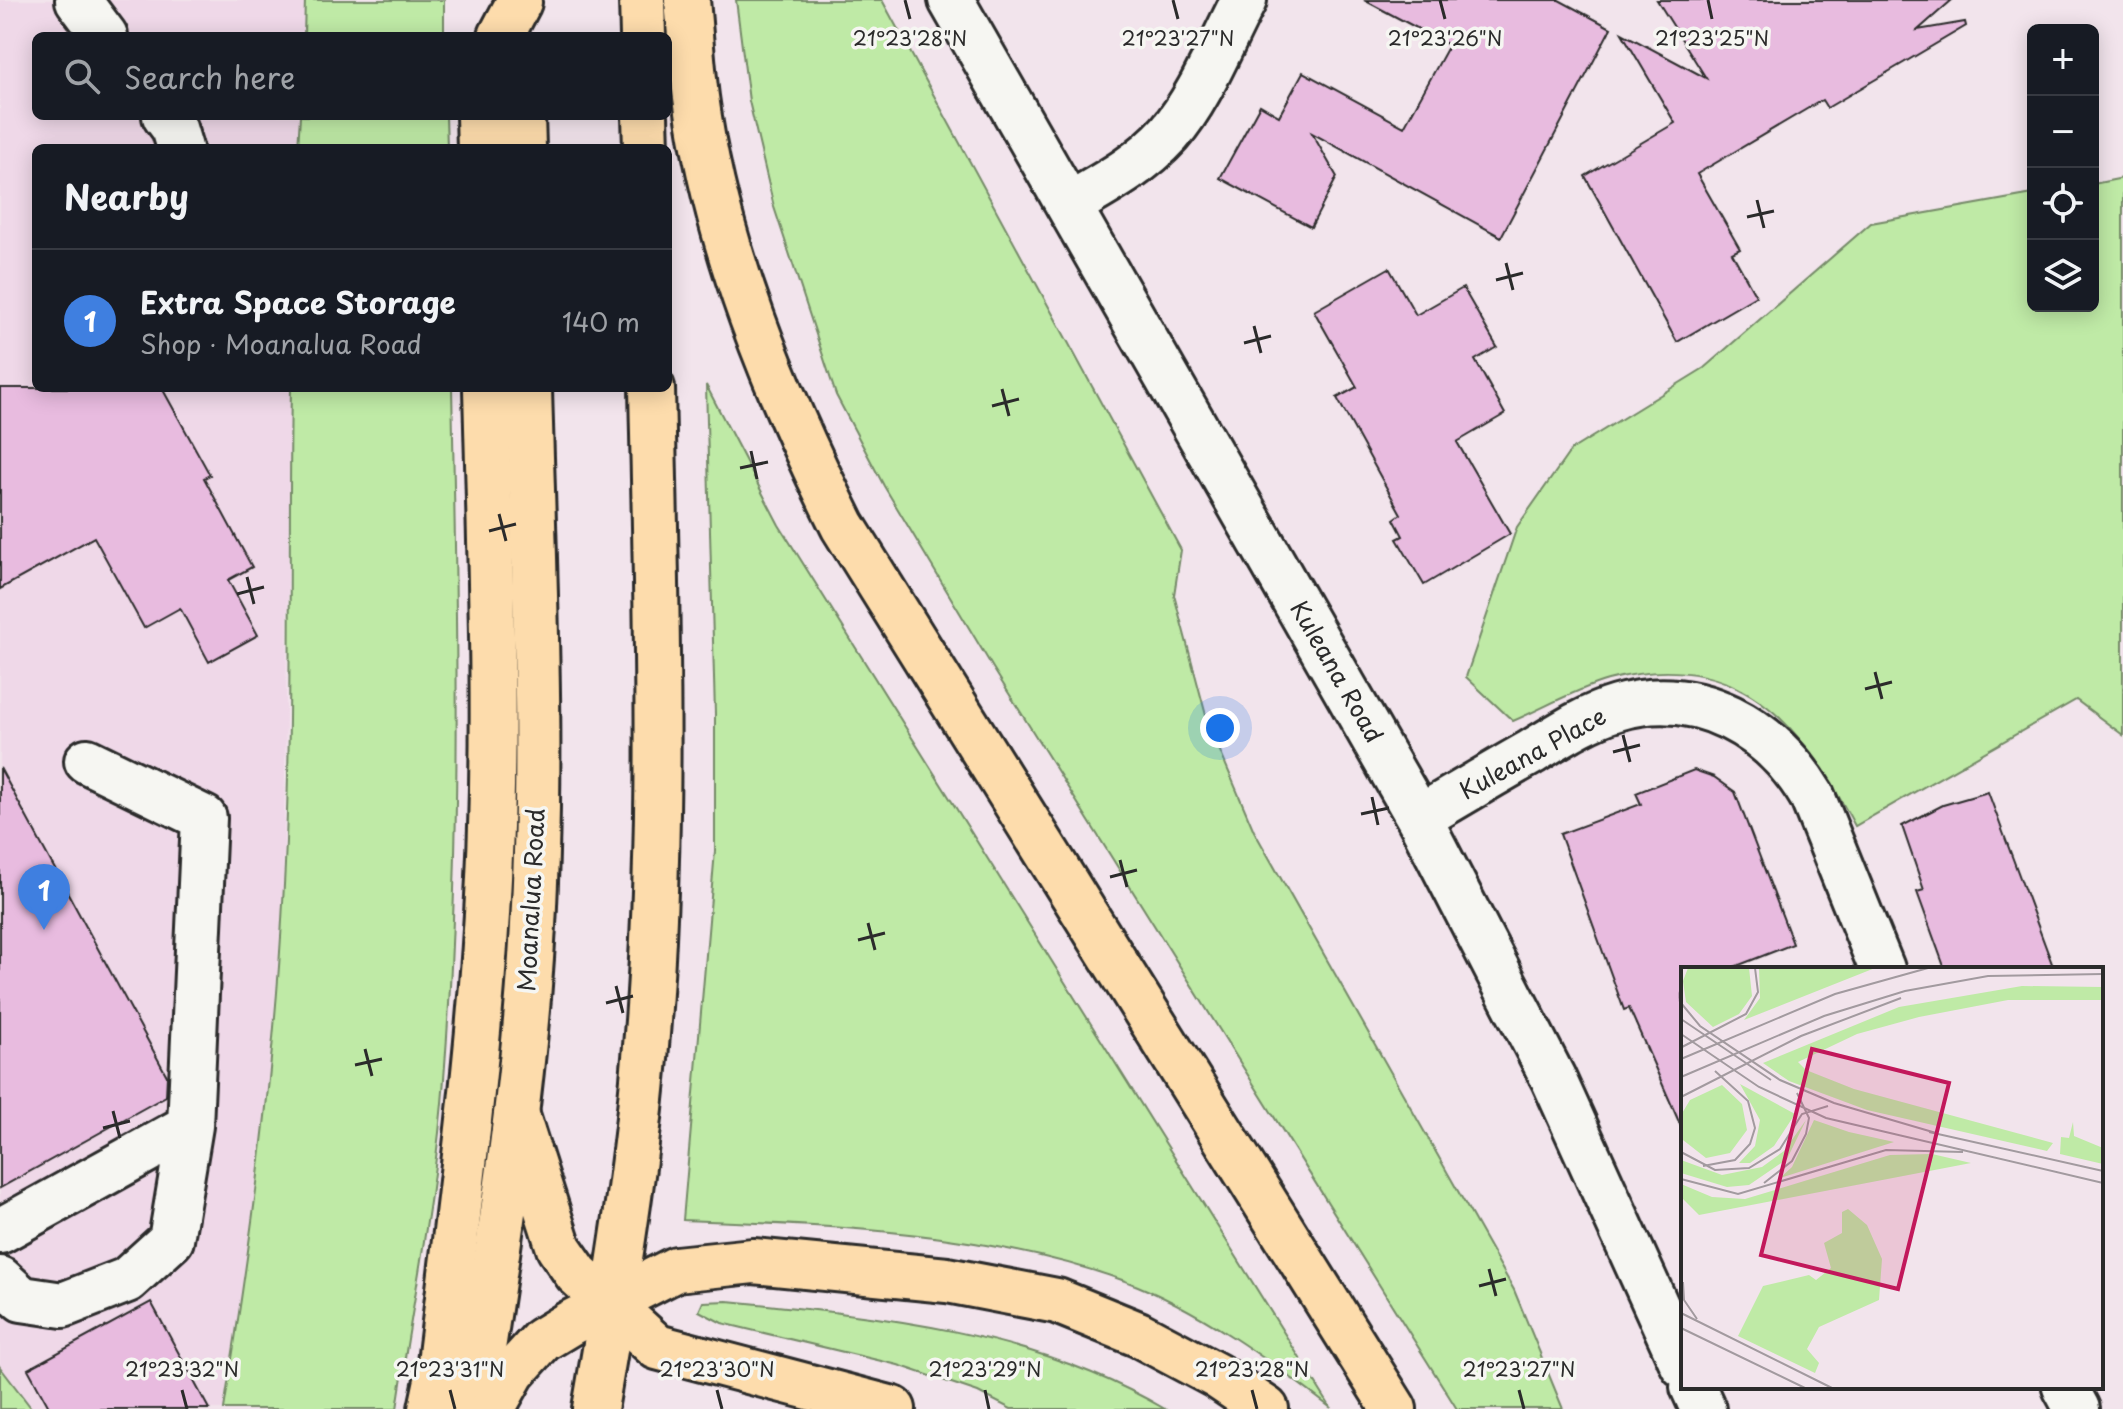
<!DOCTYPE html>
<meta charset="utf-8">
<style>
:root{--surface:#171b24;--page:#20242c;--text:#f1f3f6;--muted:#9ea1a6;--line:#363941;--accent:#1f6fb2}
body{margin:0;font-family:"Playpen Sans",sans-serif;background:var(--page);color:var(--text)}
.controls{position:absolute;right:24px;top:24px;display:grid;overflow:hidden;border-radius:12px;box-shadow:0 4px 20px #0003}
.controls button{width:72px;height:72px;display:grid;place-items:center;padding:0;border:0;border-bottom:2px solid var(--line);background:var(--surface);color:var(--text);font:40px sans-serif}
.you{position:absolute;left:1220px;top:728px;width:28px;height:28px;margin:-20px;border:6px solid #fff;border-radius:50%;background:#1a73e8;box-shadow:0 0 0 12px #1a73e833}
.badge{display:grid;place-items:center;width:52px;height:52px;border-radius:50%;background:var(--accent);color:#fff;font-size:26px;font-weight:700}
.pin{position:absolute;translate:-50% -66px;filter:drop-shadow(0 2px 4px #0008)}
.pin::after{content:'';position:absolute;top:42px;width:28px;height:24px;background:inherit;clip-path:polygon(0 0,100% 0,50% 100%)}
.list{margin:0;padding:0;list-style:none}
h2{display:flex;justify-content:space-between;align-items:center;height:104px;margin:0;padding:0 32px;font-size:34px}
h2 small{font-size:26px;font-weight:400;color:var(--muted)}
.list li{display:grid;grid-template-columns:52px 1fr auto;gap:24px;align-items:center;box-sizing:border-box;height:144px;padding:0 32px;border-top:2px solid var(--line)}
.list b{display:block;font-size:30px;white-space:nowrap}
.list p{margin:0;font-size:26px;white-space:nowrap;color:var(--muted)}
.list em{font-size:26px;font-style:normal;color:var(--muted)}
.icon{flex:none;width:44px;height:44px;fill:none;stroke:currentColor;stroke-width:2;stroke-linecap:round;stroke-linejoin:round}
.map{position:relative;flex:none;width:2123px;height:1409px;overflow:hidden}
.search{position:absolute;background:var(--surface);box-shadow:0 4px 20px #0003;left:32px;top:32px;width:640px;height:88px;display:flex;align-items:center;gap:20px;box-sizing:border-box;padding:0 28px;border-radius:12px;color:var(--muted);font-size:30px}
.panel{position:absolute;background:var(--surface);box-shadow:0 4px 20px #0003;left:32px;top:144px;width:640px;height:248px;border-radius:12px}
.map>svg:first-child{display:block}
.built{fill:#efd8e8}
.green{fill:#bfeaa6;stroke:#758a68;stroke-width:2}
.building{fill:#e8bbdf;stroke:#2b2b2b;stroke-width:2}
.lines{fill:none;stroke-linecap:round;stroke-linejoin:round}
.minor-casing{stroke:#2b2b2b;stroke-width:50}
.major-casing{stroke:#2b2b2b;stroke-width:50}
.highway-casing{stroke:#2b2b2b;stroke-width:50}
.minor{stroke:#f6f6f2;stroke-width:44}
.major{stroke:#fddcac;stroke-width:44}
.highway{stroke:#fddcac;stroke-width:44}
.ticks{fill:none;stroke:#2b2b2b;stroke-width:3}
.labels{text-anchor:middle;stroke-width:7;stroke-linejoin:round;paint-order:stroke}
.street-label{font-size:24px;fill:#2b2b2b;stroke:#f6f6f2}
.inset-road{fill:none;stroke:#a29a9f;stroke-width:2}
.view{fill:#c2185b;fill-opacity:0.15;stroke:#c2185b;stroke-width:4}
.inset-edge{fill:none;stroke:#2b2b2b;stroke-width:4}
.ticks-label{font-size:20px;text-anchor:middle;fill:#2b2b2b;stroke:#f6f6f2;stroke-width:7;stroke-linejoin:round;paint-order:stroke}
</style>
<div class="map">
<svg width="2123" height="1409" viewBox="0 0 2123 1409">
<rect width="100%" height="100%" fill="#f2e4ec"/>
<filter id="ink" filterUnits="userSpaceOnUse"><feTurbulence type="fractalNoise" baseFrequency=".0125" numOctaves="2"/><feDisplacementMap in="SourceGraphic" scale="16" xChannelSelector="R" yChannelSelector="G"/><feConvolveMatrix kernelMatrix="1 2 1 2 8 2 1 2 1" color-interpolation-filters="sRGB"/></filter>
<g filter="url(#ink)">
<path class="built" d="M 0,0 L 305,0 L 304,36 L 36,36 L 36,116 L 300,116 L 298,148 L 36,148 L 36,388 L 291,388 L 283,902 L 268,1088 L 243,1290 L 224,1409 L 32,1409 L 0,1367 Z"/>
<path class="green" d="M 305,0 L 444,0 L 444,36 L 304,36 Z
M 736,0 L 882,0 L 1181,550 L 1174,595 L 1208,723 L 1254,831 L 1514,1290 L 1563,1409 L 1457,1409 L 993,668 L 884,486 L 836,395 L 774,207 L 749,101 Z
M 300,116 L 446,116 L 447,148 L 298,148 Z
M 2123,178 L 2123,735 L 2076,700 L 1855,826 C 1800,722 1739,646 1608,680 C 1576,689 1543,708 1513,721 L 1466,677 L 1517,527 L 1571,450 L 1704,368 L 1871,223 L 2033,194 L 2033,306 L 2093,306 L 2093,184 Z
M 706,385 L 779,525 L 1331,1408 C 1270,1361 1198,1308 1125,1281 C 983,1230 833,1226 683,1220 L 715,851 L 715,714 Z
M 291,388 L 452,388 C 457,619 462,848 444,1079 C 436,1189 413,1300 397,1409 L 224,1409 C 251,1242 274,1073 283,903 C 293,732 288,559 291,388 Z
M 727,1301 C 879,1316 1030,1330 1165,1409 L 1011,1409 L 978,1392 L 898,1365 L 722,1323 L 699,1311 L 703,1302 Z
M 0,1367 L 32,1409 L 0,1409 Z"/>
<path class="building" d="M 1364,0 L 1559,0 L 1611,28 L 1501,237 L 1312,133 L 1337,177 L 1311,227 L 1220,178 L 1260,105 L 1279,116 L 1303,72 L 1404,127 L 1449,45 Z
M 1657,0 L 1952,0 L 1918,30 L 1965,22 L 1966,26 L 1827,108 L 1822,100 L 1697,174 L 1740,249 L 1732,253 L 1756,296 L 1677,342 L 1585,176 L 1675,123 L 1622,33 L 1706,78 Z
M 1389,268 L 1416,315 L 1463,288 L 1497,347 L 1475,360 L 1505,414 L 1457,442 L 1510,534 L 1424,585 L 1397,539 L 1403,536 L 1394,519 L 1401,514 L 1337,398 L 1357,387 L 1314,311 Z
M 0,388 L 162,388 L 210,475 L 204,478 L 252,567 L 228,580 L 258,635 L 209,662 L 180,608 L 144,628 L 94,537 L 0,589 Z
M 0,768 L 167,1076 L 166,1096 L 0,1188 Z
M 1694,770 L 1714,777 L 1735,792 L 1793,944 L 1729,969 L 1683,969 L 1683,1131 L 1629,1008 L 1624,1010 L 1560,834 L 1641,804 L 1636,793 Z
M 1988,792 L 2054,969 L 1945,969 L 1917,892 L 1924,890 L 1902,826 L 1943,805 Z
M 151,1302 L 209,1409 L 50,1409 L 28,1369 Z"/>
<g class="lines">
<g class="minor-casing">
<path id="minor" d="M 78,0 L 105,36
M 951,0 L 1419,818 L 1553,1078 L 1683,1365
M 165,116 L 174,128 L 180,148
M 1069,205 C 1105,184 1141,165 1169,134 C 1201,97 1221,43 1244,0
M 87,761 L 204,818 L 190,1126
M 1419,818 C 1456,796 1493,774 1530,753 C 1558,736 1586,717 1617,708 C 1698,684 1772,728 1812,796 L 1882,969
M 0,1231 L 190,1126 L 171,1240 L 127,1280 L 63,1305 L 22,1299 L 0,1279
M 1693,1387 L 1703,1409
M 2065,1387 L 2077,1409"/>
</g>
<g class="major-casing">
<path id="major" d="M 642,0 L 643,36
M 522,116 L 523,148
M 645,116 L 646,148
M 474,1409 C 496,1259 521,1109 531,958 C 544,768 534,578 529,388
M 595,1409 C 612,1310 629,1209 640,1109 C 666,870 657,628 652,388"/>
</g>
<g class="highway-casing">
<path id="highway" d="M 687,0 C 690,32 692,65 696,97 C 716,247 776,392 843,526 L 1394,1409
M 501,36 L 519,2
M 479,116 L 480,148
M 517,1116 L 559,1248 L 577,1274 L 657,1347 L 893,1409
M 431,1409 L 439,1371 C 459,1207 481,1043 489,878 C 497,715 490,551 486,388
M 492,1409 L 513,1372 L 542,1340 L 570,1323 L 676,1269 L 753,1261 L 947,1280 L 1057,1301 L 1138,1334 L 1217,1376 L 1266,1409"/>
</g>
<use href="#minor" class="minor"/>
<use href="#major" class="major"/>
<use href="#highway" class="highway"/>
</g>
</g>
<path class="ticks" d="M 905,0 L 910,19M 1173,0 L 1178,19M 1440,0 L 1445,19M 1708,0 L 1712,19M 1757,200 L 1764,228M 1747,217 L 1774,211M 1506,263 L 1513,290M 1496,280 L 1523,273M 1254,326 L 1261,353M 1244,343 L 1271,336M 1002,389 L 1009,416M 992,406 L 1019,399M 751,451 L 757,479M 740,468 L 768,462M 499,514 L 506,541M 489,531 L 516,524M 247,577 L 254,604M 237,594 L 264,587M 1875,672 L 1882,699M 1865,689 L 1892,682M 1623,735 L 1630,762M 1613,752 L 1640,745M 1372,797 L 1378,825M 1361,814 L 1389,808M 1120,860 L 1127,887M 1110,877 L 1137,870M 868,923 L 875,950M 858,940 L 885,933M 616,986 L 623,1013M 606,1003 L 633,996M 365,1049 L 372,1076M 355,1065 L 382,1059M 113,1111 L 120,1138M 103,1128 L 130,1121M 1489,1269 L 1496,1296M 1479,1286 L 1506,1279M 182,1390 L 187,1409M 450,1390 L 455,1409M 717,1390 L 722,1409M 985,1390 L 989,1409M 1252,1390 L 1257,1409M 1519,1390 L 1524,1409"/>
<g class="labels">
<g class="street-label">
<text transform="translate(1336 672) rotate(60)" y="8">Kuleana Road</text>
<text transform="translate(1533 754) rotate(-29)" y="8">Kuleana Place</text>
<text transform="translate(532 900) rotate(-87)" y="8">Moanalua Road</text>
</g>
</g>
<g transform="translate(1681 967)">
<rect width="422" height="422" fill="#f2e4ec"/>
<path d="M 7,1 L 68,1 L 71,29 L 58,47 L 32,60 L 5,35 L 2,14 ZM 78,1 L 194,1 L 63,53 L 79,31 ZM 341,19 L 422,20 L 422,33 L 327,33 L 238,50 L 176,67 L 117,95 L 125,103 L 173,122 L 372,176 L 366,184 L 186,143 L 108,114 L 82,96 L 218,40 ZM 59,117 L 114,147 L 93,179 L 69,196 L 58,196 L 74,179 L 79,153 ZM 41,118 L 61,137 L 66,163 L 49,186 L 25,191 L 2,173 L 0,148 L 9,133 ZM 125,153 L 106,192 L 68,218 L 46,220 L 0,206 L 0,193 L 41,208 L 81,200 L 103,184 ZM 133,153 L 168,165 L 213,175 L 99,211 L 111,200 ZM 392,155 L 393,169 L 422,181 L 422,197 L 379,187 L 380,170 L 388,171 ZM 251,187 L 290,196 L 18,248 L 0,230 L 0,217 L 31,230 L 64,232 L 209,188 ZM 167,242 L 186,258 L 201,292 L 198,333 L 138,360 L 126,382 L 138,396 L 134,406 L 57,369 L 82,319 L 128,308 L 135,313 L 150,301 L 143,276 L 161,266 L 161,245 Z" fill="#bfeaa6"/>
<path class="inset-road" d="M 0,36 L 19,59 L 99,113 L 153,136 L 255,166M 0,52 L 90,113M 0,67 L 78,120 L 145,151 L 422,216M 1,80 L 65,47 L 77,25 L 74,1M 0,92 L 154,27 L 247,1M 0,110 L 143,49 L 224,24 L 307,9 L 422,7M 0,130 L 120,69 L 220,31M 248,165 L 422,204M 0,185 L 34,203 L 68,201 L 99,182 L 121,147 L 147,139M 22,199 L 54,193 L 69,177 L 74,161 L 67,134 L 34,104M 0,212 L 57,227 L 205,183 L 282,185M 83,216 L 111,194 L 125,167 L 128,151 L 116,126M 2,315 L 3,333 L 16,352M 0,346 L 151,421M 0,361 L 124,421"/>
<path class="view" d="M 131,82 L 268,116 L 217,322 L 80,288 Z"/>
<rect width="422" height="422" class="inset-edge"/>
</g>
<g class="ticks-label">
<text x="910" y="46">21°23'28"N</text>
<text x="1178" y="46">21°23'27"N</text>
<text x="1445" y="46">21°23'26"N</text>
<text x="1712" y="46">21°23'25"N</text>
<text x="182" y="1377">21°23'32"N</text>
<text x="450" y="1377">21°23'31"N</text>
<text x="717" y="1377">21°23'30"N</text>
<text x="985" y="1377">21°23'29"N</text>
<text x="1252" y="1377">21°23'28"N</text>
<text x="1519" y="1377">21°23'27"N</text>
</g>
</svg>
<div class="controls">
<button>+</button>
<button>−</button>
<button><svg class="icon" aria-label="locate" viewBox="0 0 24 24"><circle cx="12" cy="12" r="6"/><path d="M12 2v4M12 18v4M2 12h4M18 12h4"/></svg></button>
<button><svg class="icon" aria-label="layers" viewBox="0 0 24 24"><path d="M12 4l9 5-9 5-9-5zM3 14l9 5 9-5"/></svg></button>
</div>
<div class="you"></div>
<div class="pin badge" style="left:44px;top:930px;background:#3f7fe0">1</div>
<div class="search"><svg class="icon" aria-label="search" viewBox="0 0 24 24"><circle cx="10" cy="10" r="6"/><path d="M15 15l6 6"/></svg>Search here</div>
<section class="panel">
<h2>Nearby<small></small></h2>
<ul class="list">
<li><span class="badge" style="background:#3f7fe0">1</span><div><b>Extra Space Storage</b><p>Shop · Moanalua Road</p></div><em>140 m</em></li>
</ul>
</section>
</div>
